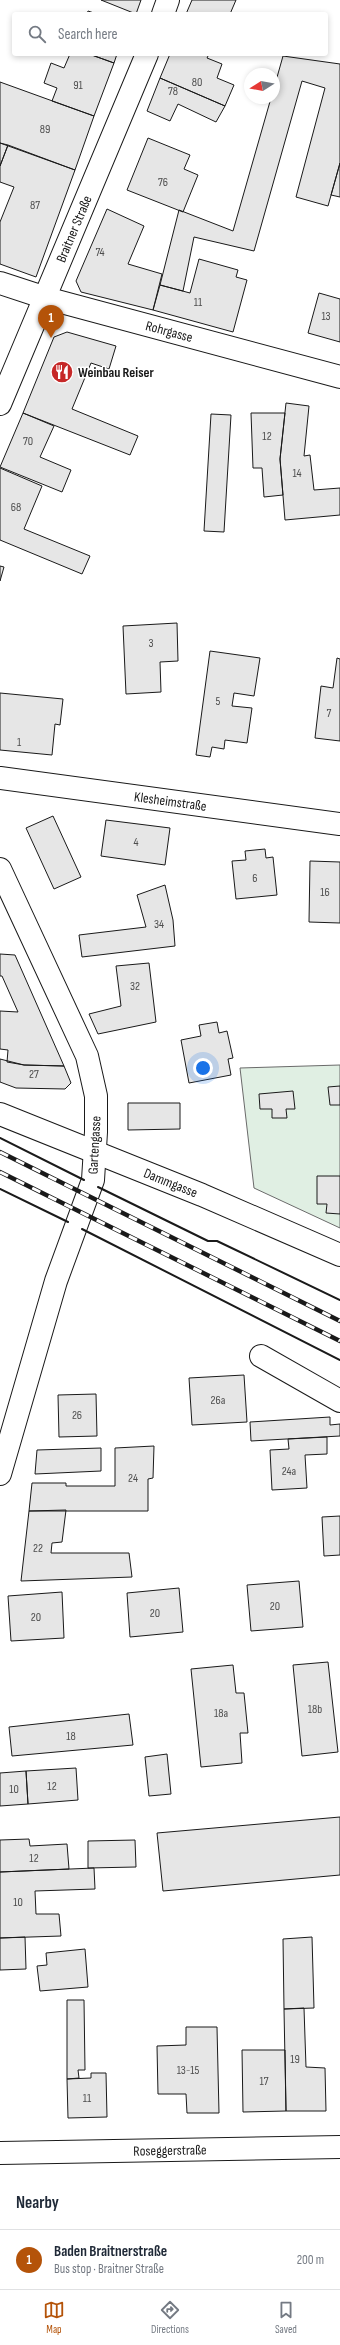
<!DOCTYPE html>
<meta charset="utf-8">
<style>
:root{--surface:#fff;--page:#f2f2f3;--text:#1f2937;--muted:#747a83;--line:#e0e1e3;--accent:#b45309}
body{margin:0;font-family:"Sofia Sans Condensed",sans-serif;background:var(--page);color:var(--text)}
.compass{position:absolute;left:244px;top:68px;width:36px;height:36px;border-radius:50%;background:var(--surface);box-shadow:0 2px 6px #0003;rotate:259deg}
.you{position:absolute;left:203px;top:1068px;width:14px;height:14px;margin:-10px;border:3px solid #fff;border-radius:50%;background:#1a73e8;box-shadow:0 0 0 6px #1a73e833}
.badge{display:grid;place-items:center;width:26px;height:26px;border-radius:50%;background:var(--accent);color:#fff;font-size:13px;font-weight:700}
.pin{position:absolute;translate:-50% -33px;filter:drop-shadow(0 1px 2px #0008)}
.pin::after{content:'';position:absolute;top:21px;width:14px;height:12px;background:inherit;clip-path:polygon(0 0,100% 0,50% 100%)}
.list{margin:0;padding:0;list-style:none}
h2{display:flex;justify-content:space-between;align-items:center;height:52px;margin:0;padding:0 16px;font-size:17px}
h2 small{font-size:13px;font-weight:400;color:var(--muted)}
.list li{display:grid;grid-template-columns:26px 1fr auto;gap:12px;align-items:center;box-sizing:border-box;height:60px;padding:0 16px;border-top:1px solid var(--line)}
.list b{display:block;font-size:15px;white-space:nowrap}
.list p{margin:0;font-size:13px;white-space:nowrap;color:var(--muted)}
.list em{font-size:13px;font-style:normal;color:var(--muted)}
.icon{flex:none;width:22px;height:22px;fill:none;stroke:currentColor;stroke-width:2;stroke-linecap:round;stroke-linejoin:round}
.map{position:relative;flex:none;width:340px;height:2177px;overflow:hidden}
.search{position:absolute;background:var(--surface);box-shadow:0 2px 6px #0003;left:12px;right:12px;top:12px;height:44px;display:flex;align-items:center;gap:10px;box-sizing:border-box;padding:0 14px;border-radius:4px;color:var(--muted);font-size:15px}
.sheet{height:112px;background:var(--surface)}
nav{display:flex;justify-content:space-around;align-items:center;box-sizing:border-box;height:56px;border-top:1px solid var(--line);background:var(--surface);font-size:11px;color:var(--muted)}
nav a{display:grid;justify-items:center;gap:2px}
nav .on{color:var(--accent)}
.map>svg:first-child{display:block}
.green{fill:#e0efe3;stroke:#6a6a6a}
.building{fill:#e6e6e6;stroke:#1a1a1a}
.lines{fill:none;stroke-linecap:round;stroke-linejoin:round}
.minor-casing{stroke:#1a1a1a;stroke-width:24}
.secondary-casing{stroke:#1a1a1a;stroke-width:24}
.primary-casing{stroke:#1a1a1a;stroke-width:24}
.minor{stroke:#fff;stroke-width:22}
.secondary{stroke:#fff;stroke-width:22}
.primary{stroke:#fff;stroke-width:22}
.rail-casing{stroke:#1a1a1a;stroke-width:4.5}
.rail{stroke:#fff;stroke-width:3;stroke-dasharray:9;stroke-linecap:butt}
.wall{stroke:#1a1a1a;stroke-width:2}
.labels{text-anchor:middle;stroke-width:3;stroke-linejoin:round;paint-order:stroke}
.number-label{font-size:12px;fill:#4d4d4d}
.street-label{font-size:14px;fill:#1a1a1a;stroke:#fff}
.poi-label{font-size:14px;font-weight:bold;fill:#1a1a1a;stroke:#fff;text-anchor:start}
</style>
<div class="map">
<svg width="340" height="2177" viewBox="0 0 340 2177">
<rect width="100%" height="100%" fill="#fff"/>
<path class="green" d="M 340,1065 L 340,1228 L 254,1188 L 240,1068 Z"/>
<path class="building" d="M 101,0 L 141,0 L 136,14 Z
M 192,0 L 236,0 L 230,14 L 186,14 Z
M 88,11 L 97,14 L 87,14 Z
M 70,54 L 89,54 L 114,63 L 94,116 L 52,101 L 57,88 L 44,83 L 51,63 L 64,68 Z
M 89,54 L 117,54 L 114,63 Z
M 170,54 L 209,54 L 207,58 L 222,64 L 217,78 L 234,85 L 225,106 L 160,78 Z
M 283,56 L 340,64 L 340,163 L 328,206 L 296,197 L 325,88 L 302,81 L 254,251 L 194,237 L 183,291 L 160,285 L 179,210 L 233,231 L 271,98 L 274,98 L 274,88 Z
M 160,78 L 225,106 L 216,122 L 178,104 L 170,121 L 147,111 Z
M 0,82 L 94,116 L 75,170 L 0,143 Z
M 148,138 L 190,155 L 184,169 L 198,175 L 183,212 L 127,190 Z
M 0,143 L 8,145 L 0,166 Z
M 8,145 L 75,170 L 36,277 L 0,264 L 0,222 L 14,187 L 0,182 L 0,166 Z
M 340,163 L 340,197 L 331,195 Z
M 107,209 L 144,226 L 128,264 L 162,274 L 153,310 L 81,292 L 76,281 Z
M 199,259 L 238,270 L 236,277 L 247,280 L 233,332 L 153,310 L 160,285 L 190,293 Z
M 319,293 L 340,299 L 340,342 L 308,333 Z
M 67,332 L 116,346 L 109,369 L 91,363 L 72,409 L 138,436 L 130,455 L 23,413 L 54,337 Z
M 286,403 L 309,406 L 304,456 L 310,455 L 314,490 L 340,488 L 340,515 L 285,520 L 280,459 Z
M 23,413 L 54,426 L 40,457 L 71,470 L 62,492 L 0,467 Z
M 251,413 L 285,413 L 280,459 L 283,495 L 264,497 L 262,468 L 253,468 Z
M 211,414 L 231,415 L 224,532 L 204,531 Z
M 0,468 L 42,486 L 24,529 L 90,556 L 82,574 L 0,540 Z
M 0,566 L 4,567 L 0,581 Z
M 177,623 L 178,661 L 160,662 L 161,692 L 126,694 L 123,626 Z
M 210,651 L 260,658 L 254,696 L 234,693 L 232,706 L 252,708 L 247,743 L 225,740 L 224,749 L 212,747 L 210,757 L 196,755 Z
M 337,658 L 340,659 L 340,741 L 315,738 L 321,686 L 333,688 Z
M 0,693 L 63,699 L 60,725 L 55,724 L 52,755 L 0,750 Z
M 53,816 L 81,877 L 54,889 L 26,828 Z
M 106,820 L 170,828 L 165,865 L 101,856 Z
M 265,849 L 266,858 L 273,857 L 277,895 L 236,899 L 232,861 L 246,860 L 245,851 Z
M 310,861 L 340,862 L 340,923 L 309,922 Z
M 165,885 L 173,920 L 175,946 L 82,957 L 79,935 L 146,927 L 137,895 Z
M 0,954 L 15,955 L 64,1066 L 24,1065 L 7,1062 L 8,1050 L 0,1049 L 0,1011 L 18,1012 L 2,976 L 0,976 Z
M 149,963 L 156,1022 L 98,1034 L 89,1014 L 121,1006 L 116,966 Z
M 217,1022 L 219,1033 L 227,1031 L 233,1058 L 228,1059 L 231,1075 L 189,1083 L 181,1040 L 201,1036 L 199,1025 Z
M 0,1059 L 24,1065 L 64,1066 L 71,1083 L 65,1089 L 16,1088 L 0,1082 Z
M 340,1086 L 340,1105 L 330,1105 L 328,1087 Z
M 293,1091 L 295,1109 L 286,1109 L 287,1118 L 272,1118 L 272,1109 L 260,1109 L 259,1094 Z
M 128,1103 L 180,1103 L 180,1129 L 128,1130 Z
M 317,1176 L 340,1176 L 340,1214 L 326,1213 L 327,1204 L 317,1204 Z
M 244,1375 L 247,1422 L 192,1425 L 189,1378 Z
M 96,1394 L 97,1436 L 59,1437 L 58,1395 Z
M 330,1417 L 330,1425 L 340,1424 L 340,1436 L 251,1441 L 250,1422 Z
M 327,1437 L 327,1454 L 305,1455 L 307,1488 L 272,1490 L 270,1450 L 289,1449 L 288,1439 Z
M 154,1446 L 153,1478 L 148,1479 L 148,1511 L 29,1511 L 32,1483 L 66,1483 L 66,1486 L 115,1486 L 115,1448 Z
M 101,1448 L 101,1471 L 35,1474 L 37,1450 Z
M 66,1510 L 62,1542 L 52,1543 L 51,1553 L 129,1553 L 132,1577 L 21,1581 L 29,1511 Z
M 340,1516 L 340,1555 L 324,1556 L 322,1517 Z
M 299,1581 L 303,1627 L 251,1631 L 247,1585 Z
M 179,1588 L 183,1632 L 130,1637 L 127,1593 Z
M 62,1592 L 64,1638 L 11,1641 L 8,1596 Z
M 328,1662 L 338,1752 L 302,1756 L 293,1665 Z
M 233,1665 L 236,1693 L 244,1693 L 248,1733 L 240,1733 L 242,1763 L 201,1767 L 191,1669 Z
M 129,1714 L 133,1745 L 12,1756 L 9,1727 Z
M 167,1754 L 171,1794 L 149,1796 L 145,1757 Z
M 76,1768 L 78,1800 L 28,1804 L 26,1771 Z
M 26,1771 L 28,1804 L 0,1806 L 0,1773 Z
M 340,1817 L 340,1875 L 163,1891 L 157,1833 Z
M 29,1839 L 30,1846 L 67,1844 L 69,1869 L 0,1872 L 0,1840 Z
M 135,1840 L 136,1867 L 88,1868 L 88,1841 Z
M 94,1868 L 95,1889 L 35,1891 L 36,1914 L 59,1914 L 61,1936 L 0,1938 L 0,1872 Z
M 25,1937 L 26,1969 L 0,1970 L 0,1938 Z
M 312,1937 L 314,2008 L 284,2009 L 283,1939 Z
M 85,1949 L 88,1987 L 40,1991 L 37,1966 L 47,1965 L 46,1953 Z
M 67,2000 L 84,2000 L 85,2070 L 78,2070 L 79,2078 L 67,2079 Z
M 304,2008 L 306,2067 L 325,2068 L 326,2111 L 286,2111 L 284,2009 Z
M 186,2027 L 217,2027 L 219,2113 L 187,2113 L 186,2094 L 158,2094 L 157,2046 L 186,2045 Z
M 242,2050 L 285,2050 L 286,2111 L 243,2112 Z
M 91,2073 L 106,2073 L 107,2117 L 68,2118 L 67,2079 L 91,2078 Z"/>
<g class="lines">
<g class="minor-casing">
<g id="minor">
<path id="s1" d="M 0,283 L 46,298 L 340,377"/>
<path id="s2" d="M 0,778 L 340,824"/>
<path d="M 0,869 L 87,1056 L 96,1096 L 96,1132 L 93,1180 L 56,1281 L 0,1474"/>
<path d="M 261,1356 L 340,1401"/>
<path id="s3" d="M 0,2153 L 340,2147"/>
</g>
</g>
<g class="secondary-casing">
<g id="secondary">
<path d="M 163,14 L 168,0"/>
<path id="s4" d="M 0,404 L 147,54"/>
</g>
</g>
<g class="primary-casing">
<g id="primary">
<path id="s5" d="M 0,1114 L 202,1195 L 340,1255"/>
</g>
</g>
<use href="#minor" class="minor"/>
<use href="#secondary" class="secondary"/>
<use href="#primary" class="primary"/>
<g class="rail-casing">
<path id="rail" d="M 0,1152 L 340,1321
M 0,1172 L 340,1341"/>
</g>
<use href="#rail" class="rail"/>
<path class="wall" d="M 0,1138 L 84,1180
M 98,1187 L 208,1241 L 217,1241 L 340,1300
M 0,1189 L 68,1222
M 82,1229 L 340,1360"/>
</g>
<defs>
<g id="restaurant-disc" transform="scale(1.15)"><circle r="9.5" fill="#c62828" stroke="#fff"/><path d="M-5-6h1v4h1v-4h1v4h1v-4h1v5L-1.5 .5V6h-2V.5L-5-1ZM5-6V6H3V1.5H1.5Q1.5-4 5-6Z" fill="#fff"/></g>
</defs>
<g fill-rule="evenodd">
<use href="#restaurant-disc" x="62" y="372"/>
</g>
<g class="labels">
<g class="number-label">
<text x="197" y="86">80</text>
<text x="78" y="89">91</text>
<text x="173" y="95">78</text>
<text x="45" y="133">89</text>
<text x="163" y="186">76</text>
<text x="35" y="209">87</text>
<text x="100" y="256">74</text>
<text x="198" y="306">11</text>
<text x="326" y="320">13</text>
<text x="267" y="440">12</text>
<text x="28" y="445">70</text>
<text x="297" y="477">14</text>
<text x="16" y="511">68</text>
<text x="151" y="647">3</text>
<text x="218" y="705">5</text>
<text x="329" y="717">7</text>
<text x="19" y="746">1</text>
<text x="136" y="846">4</text>
<text x="255" y="882">6</text>
<text x="325" y="896">16</text>
<text x="159" y="928">34</text>
<text x="135" y="990">32</text>
<text x="34" y="1078">27</text>
<text x="218" y="1404">26a</text>
<text x="77" y="1419">26</text>
<text x="289" y="1475">24a</text>
<text x="133" y="1482">24</text>
<text x="38" y="1552">22</text>
<text x="275" y="1610">20</text>
<text x="155" y="1617">20</text>
<text x="36" y="1621">20</text>
<text x="315" y="1713">18b</text>
<text x="221" y="1717">18a</text>
<text x="71" y="1740">18</text>
<text x="52" y="1790">12</text>
<text x="14" y="1793">10</text>
<text x="34" y="1862">12</text>
<text x="18" y="1906">10</text>
<text x="295" y="2063">19</text>
<text x="188" y="2074">13-15</text>
<text x="264" y="2085">17</text>
<text x="87" y="2102">11</text>
</g>
<g class="street-label">
<text dy="5" stroke="none"><textPath href="#s4" startOffset="190">Braitner Straße</textPath></text>
<text dy="5" stroke="none"><textPath href="#s1" startOffset="176">Rohrgasse</textPath></text>
<text dy="5" stroke="none"><textPath href="#s2" startOffset="172">Klesheimstraße</textPath></text>
<text transform="translate(94 1145) rotate(-87)" y="5">Gartengasse</text>
<text dy="5" stroke="none"><textPath href="#s5" startOffset="184">Dammgasse</textPath></text>
<text dy="5" stroke="none"><textPath href="#s3" startOffset="170">Roseggerstraße</textPath></text>
</g>
<g class="poi-label">
<text x="78" y="377">Weinbau Reiser</text>
</g>
</g>
</svg>
<svg class="compass" viewBox="-18 -18 36 36"><path d="M0-13l5 13h-10z" fill="#e53935"/><path d="M0 13l5-13h-10z" fill="#747a83"/></svg>
<div class="you"></div>
<div class="pin badge" style="left:51px;top:338px">1</div>
<div class="search"><svg class="icon" aria-label="search" viewBox="0 0 24 24"><circle cx="10" cy="10" r="6"/><path d="M15 15l6 6"/></svg>Search here</div>
</div>
<section class="sheet">
<h2>Nearby<small></small></h2>
<ul class="list">
<li><span class="badge">1</span><div><b>Baden Braitnerstraße</b><p>Bus stop · Braitner Straße</p></div><em>200 m</em></li>
</ul>
</section>
<nav>
<a class="on"><svg class="icon" aria-label="map" viewBox="0 0 24 24"><path d="M3 6l6-2 6 2 6-2v14l-6 2-6-2-6 2zM9 4v14M15 6v14"/></svg>Map</a>
<a><svg class="icon" aria-label="directions" viewBox="0 0 24 24"><path d="M12 3l9 9-9 9-9-9zM9 14v-3h6M13 9l2 2-2 2"/></svg>Directions</a>
<a><svg class="icon" aria-label="saved" viewBox="0 0 24 24"><path d="M7 4h10v16l-5-4-5 4z"/></svg>Saved</a>
</nav>
